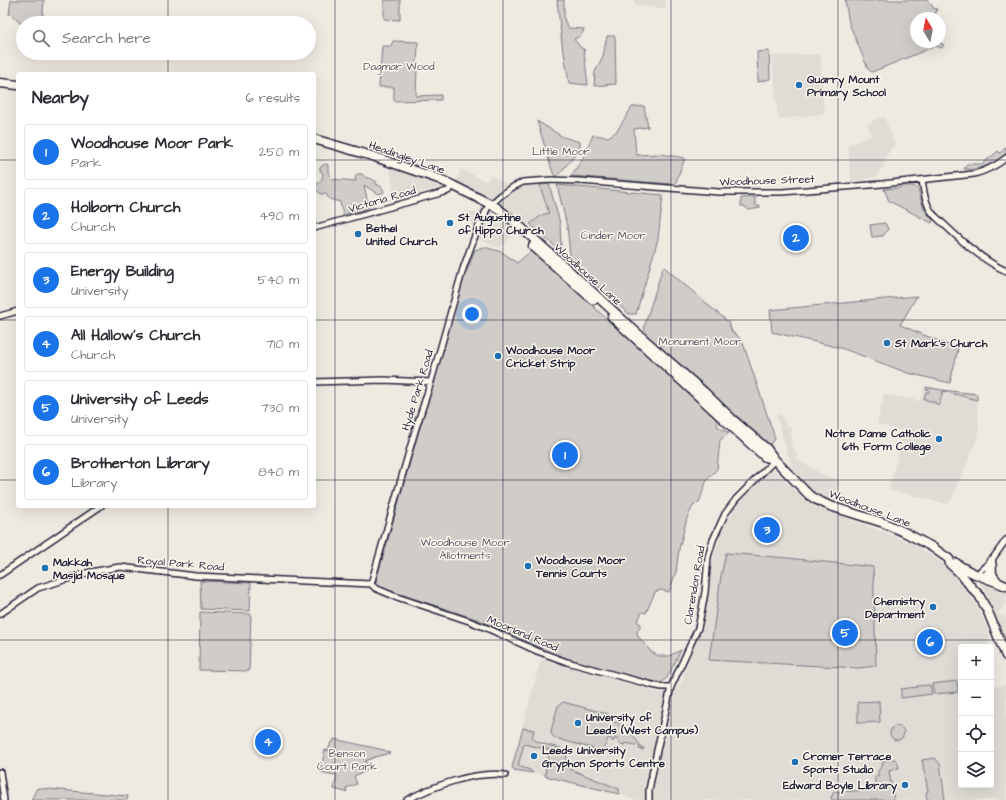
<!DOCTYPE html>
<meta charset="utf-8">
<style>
:root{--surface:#fff;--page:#f2f2f3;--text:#2b2b33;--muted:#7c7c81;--line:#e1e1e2;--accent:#1a73e8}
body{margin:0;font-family:"Architects Daughter",sans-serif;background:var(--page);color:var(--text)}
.controls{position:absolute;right:12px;bottom:12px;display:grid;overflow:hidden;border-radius:4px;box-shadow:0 4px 16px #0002}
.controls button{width:36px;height:36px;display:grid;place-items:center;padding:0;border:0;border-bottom:1px solid var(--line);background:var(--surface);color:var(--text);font:20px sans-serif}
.compass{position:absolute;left:910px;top:12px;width:36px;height:36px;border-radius:50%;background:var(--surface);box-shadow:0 4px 16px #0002;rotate:350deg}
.you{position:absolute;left:472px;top:314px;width:14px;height:14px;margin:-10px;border:3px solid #fff;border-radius:50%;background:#1a73e8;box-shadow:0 0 0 6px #1a73e833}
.badge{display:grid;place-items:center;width:26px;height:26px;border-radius:50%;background:var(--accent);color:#fff;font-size:13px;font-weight:700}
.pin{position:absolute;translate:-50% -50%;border:2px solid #fff;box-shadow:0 1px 4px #0006}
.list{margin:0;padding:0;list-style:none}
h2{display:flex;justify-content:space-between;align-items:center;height:52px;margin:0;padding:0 16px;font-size:17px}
h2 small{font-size:13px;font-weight:400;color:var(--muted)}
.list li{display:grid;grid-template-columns:26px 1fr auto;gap:12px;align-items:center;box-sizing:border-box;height:56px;margin:0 8px 8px;padding:0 8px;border:1px solid var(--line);border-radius:4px}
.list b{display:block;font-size:15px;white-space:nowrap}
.list p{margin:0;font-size:13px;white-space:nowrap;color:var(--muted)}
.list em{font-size:13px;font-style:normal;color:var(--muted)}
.icon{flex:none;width:22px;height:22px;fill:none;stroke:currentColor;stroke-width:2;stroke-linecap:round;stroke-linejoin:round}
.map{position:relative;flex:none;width:1006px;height:800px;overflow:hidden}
.search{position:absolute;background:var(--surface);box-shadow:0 4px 16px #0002;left:16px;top:16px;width:300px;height:44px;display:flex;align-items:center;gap:10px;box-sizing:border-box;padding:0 14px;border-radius:22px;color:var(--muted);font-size:15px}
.panel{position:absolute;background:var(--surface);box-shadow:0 4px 16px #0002;left:16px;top:72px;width:300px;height:436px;border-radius:4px}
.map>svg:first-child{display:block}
.built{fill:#dfdbd5}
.green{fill:#d0cdc9;stroke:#797882}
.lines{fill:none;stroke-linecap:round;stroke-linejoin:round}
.minor-casing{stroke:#22223b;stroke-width:8}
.highway-casing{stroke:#22223b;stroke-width:11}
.minor{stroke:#fbf7ec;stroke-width:5}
.highway{stroke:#fbf7ec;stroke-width:8}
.grid{fill:none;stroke:#22223b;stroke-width:1;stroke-opacity:0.55}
.poi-dot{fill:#1f6fb2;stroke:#fbf7ec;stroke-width:1.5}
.labels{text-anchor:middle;stroke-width:3;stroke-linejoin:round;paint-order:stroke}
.park-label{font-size:11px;fill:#565566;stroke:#fbf7ec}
.poi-label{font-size:11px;font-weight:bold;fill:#22223b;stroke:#fbf7ec;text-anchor:start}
.street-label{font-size:11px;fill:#22223b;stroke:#fbf7ec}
</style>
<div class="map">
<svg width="1006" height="800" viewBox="0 0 1006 800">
<rect width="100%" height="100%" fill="#eeeae2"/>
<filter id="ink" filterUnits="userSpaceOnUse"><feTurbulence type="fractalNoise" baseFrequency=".025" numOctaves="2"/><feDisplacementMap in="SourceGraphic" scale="8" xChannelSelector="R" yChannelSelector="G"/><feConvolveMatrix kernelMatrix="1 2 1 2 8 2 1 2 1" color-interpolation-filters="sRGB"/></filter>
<g filter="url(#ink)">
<path class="built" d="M 634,0 L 666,0 L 664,9 L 635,5 Z
M 820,54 L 824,114 L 778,119 L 772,56 Z
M 884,117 L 895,144 L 888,153 L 885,159 L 883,168 L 879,170 L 879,174 L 875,177 L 867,178 L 864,180 L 851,181 L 848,145 L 871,136 L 867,125 L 874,120 Z
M 390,166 L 445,186 L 394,200 Z
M 461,169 L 487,182 L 490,175 L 509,185 L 539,181 L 540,185 L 540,186 L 549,213 L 542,215 L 515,233 L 500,248 L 477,239 L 470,217 L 469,211 L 474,213 L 479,212 L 484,197 L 456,182 Z
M 925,387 L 977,400 L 979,428 L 974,447 L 950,502 L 946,504 L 889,490 L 904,431 L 877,424 L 884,394 L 920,401 Z
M 776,414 L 782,415 L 787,427 L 791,427 L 791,446 L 795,450 L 798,460 L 818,472 L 840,482 L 835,504 L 818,497 L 806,488 L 798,480 L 793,472 Z
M 772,470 L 775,471 L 804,498 L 811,504 L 819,508 L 889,534 L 914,545 L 928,553 L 945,565 L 960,579 L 968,591 L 983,618 L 990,637 L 989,647 L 961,647 L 961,785 L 991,785 L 991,682 L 994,685 L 997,686 L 1006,685 L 1006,800 L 635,800 L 619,794 L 538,774 L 514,770 L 512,767 L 540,662 L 542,660 L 545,660 L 569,667 L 661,693 L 675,691 L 683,680 L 685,670 L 702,629 L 708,596 L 713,559 L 722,532 L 730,516 L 740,502 L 756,485 Z
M 980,582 L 987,583 L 1006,589 L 1006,602 L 998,613 L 996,613 L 1006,618 L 1006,641 L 984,588 Z"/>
<path class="green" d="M 11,0 L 44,0 L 42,23 L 23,23 L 23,26 L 11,14 L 9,14 Z
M 384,0 L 400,0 L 400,20 L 384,19 Z
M 557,0 L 564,0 L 564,19 L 568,28 L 584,29 C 583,35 579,37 574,39 L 581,48 L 585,50 L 583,50 L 584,52 L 588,85 L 569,83 L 564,52 L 563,52 Z
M 845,0 L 870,1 L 876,0 L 928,0 L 928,2 L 931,4 L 933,8 L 937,9 L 934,18 L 916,18 L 916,42 L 939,42 L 944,45 L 942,48 L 936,46 L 872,72 L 868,69 L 849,23 Z
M 607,36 L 615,36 L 616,84 L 594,86 L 595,72 L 603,56 Z
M 393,41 L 418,42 L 416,96 L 441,95 L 441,100 L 394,101 L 394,87 L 379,87 L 382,46 L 391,46 Z
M 769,51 L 770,79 L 758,82 L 757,52 Z
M 644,106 L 648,127 L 634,129 L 636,155 L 661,154 L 685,158 L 675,184 L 672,184 L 571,176 L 583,158 L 593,135 L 608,137 L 617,131 L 632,107 Z
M 537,121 L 563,137 L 580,142 L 580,150 L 557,176 L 555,176 L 552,170 Z
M 1006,147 L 1006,153 C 995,164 980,171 964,169 L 967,164 L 982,164 C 987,159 993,156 998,151 L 1000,153 Z
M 327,164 L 328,166 L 328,173 L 330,174 L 331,179 L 356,181 L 355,177 L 357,174 L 362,174 C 366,179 367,177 372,179 C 373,179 374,181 376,181 L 376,184 L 382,187 L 384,192 L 381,194 L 376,193 L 364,185 L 369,208 L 343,215 L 340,202 L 329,199 L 326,194 L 321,194 L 314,188 L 322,179 L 323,174 L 320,170 L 320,168 L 323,165 Z
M 549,184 L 560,223 L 561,248 L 558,249 L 530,224 L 542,215 L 549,213 L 540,186 L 540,185 Z
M 557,185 L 663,195 L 658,239 L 636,314 L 629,314 L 571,263 L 567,226 Z
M 903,186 L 913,186 L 918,189 C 922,204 922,209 933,220 L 932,223 L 889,201 L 884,189 L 899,188 Z
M 756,197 L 755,198 L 755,204 L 757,206 L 760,206 L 760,208 L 749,210 L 744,206 L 741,206 L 741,198 Z
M 885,223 L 888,229 L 883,236 L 872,237 L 870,225 Z
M 484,247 L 502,252 L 517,263 L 531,251 L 547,264 L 716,419 L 718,427 L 729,433 L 720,440 L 717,469 L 707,480 L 699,502 L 693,506 L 687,518 L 679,549 L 676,572 L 669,592 L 661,590 L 655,592 L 646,613 L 642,612 L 637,622 L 641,624 L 637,632 L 638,636 L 651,652 L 659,656 L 669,656 L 681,650 L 667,678 L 661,683 L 623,674 L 555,655 L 530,645 L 479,620 L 385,589 L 376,581 L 463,277 L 468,268 L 475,250 Z
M 663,267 L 664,267 L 727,321 L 729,323 L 732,332 L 738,336 L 743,343 L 775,438 L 769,446 L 752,432 L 647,337 L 644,327 Z
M 917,296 L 900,325 L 958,349 L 950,383 L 908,373 L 841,348 L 772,332 L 770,310 Z
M 926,387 L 942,390 L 977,394 L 977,400 L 943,391 L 939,405 L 936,404 L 936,403 L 924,399 L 926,392 L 929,392 L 929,390 L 926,389 Z
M 726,553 L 787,558 L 873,567 L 874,593 L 876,666 L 859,668 L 709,660 L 721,576 Z
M 200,581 L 251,583 L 250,611 L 201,609 Z
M 200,612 L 251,614 L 249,671 L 199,670 Z
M 957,681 L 958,692 L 934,694 L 932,684 Z
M 930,685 L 932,694 L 901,698 L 901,689 L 917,687 L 917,686 Z
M 879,701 L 880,722 L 858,723 L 858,702 Z
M 563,702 L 608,714 L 615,723 L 617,722 C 621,725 624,733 629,730 L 642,748 L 644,748 L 643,750 L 639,749 L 640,746 L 625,743 L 625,745 L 620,744 L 617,739 L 614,739 L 613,742 L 611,739 L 608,738 C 606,745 605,749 598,750 L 555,738 L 552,735 L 551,731 L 558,706 Z
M890 733a7 7 0 1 1 14 0a7 7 0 1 1-14 0Z
M 523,728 L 534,730 L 532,738 C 539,744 552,746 561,748 L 561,752 L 567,753 L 565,767 L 619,789 L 619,794 L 545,776 L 546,768 L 550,750 L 524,744 L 518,766 L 530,770 L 533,773 L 514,770 L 512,767 Z
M 334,739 L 384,750 L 390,753 L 375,757 L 365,761 L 369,770 L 354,776 L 357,784 L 346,788 L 347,791 L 345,792 L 334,789 L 337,775 L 330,774 L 320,772 L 325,750 L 328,751 L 331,742 L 334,741 Z
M 935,758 L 940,764 L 945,800 L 927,800 L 926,792 L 928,791 L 922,760 Z
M 895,759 L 897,761 L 899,768 L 889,771 L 894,800 L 832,800 L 831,797 L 834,792 L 875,790 L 875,776 L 878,776 L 878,771 L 883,764 L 882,761 Z
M 37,788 L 128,796 L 127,800 L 31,800 Z"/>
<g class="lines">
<g class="minor-casing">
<path id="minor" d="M 922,180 C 924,192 925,204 933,214 C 955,235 978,258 1006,271
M 314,228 L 448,191 L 452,187 L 452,185
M 0,316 L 18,311
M 314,382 L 383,380 L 431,382
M 991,565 L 986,574 L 980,577 L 980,571 L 991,561 L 1006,540
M 0,575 L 101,506
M 371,584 L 415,431 L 430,385 L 463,269 L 477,230 L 488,207 L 500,196 L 513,187 L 523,182 L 551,180 L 580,181 L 719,192 L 782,192 L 882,184 L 974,174 C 986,171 996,166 1006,158
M 371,584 L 375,588 L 394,596 L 469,621 L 489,629 L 537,651 L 567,662 L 652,685 L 662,687 L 671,687
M 0,614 L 38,588 L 90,572 L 120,567 L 196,576 L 371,584
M 0,772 L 4,800
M 407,800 C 433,786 475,771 505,775
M 649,800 L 649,790 L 656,755 L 671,687 L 698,628 L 702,609 L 705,592 L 708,557 L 713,540 L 725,514 L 736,499 L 775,460"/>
</g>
<g class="highway-casing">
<path id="highway" d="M 0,83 L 18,85
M 314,139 L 372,156 L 439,179 L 452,185 L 496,207 L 516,223 L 563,265 L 637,333 L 704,392 L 732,419 L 767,449 L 775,460 L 809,495 L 815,499 L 830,506 L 884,523 L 906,533 L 932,547 L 949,559 L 950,564 L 961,574 L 972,588 L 979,595 L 988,612 L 1006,656
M 533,246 L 593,300
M 612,317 L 765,457 L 775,460
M 991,561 C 993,571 989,574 998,582
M 956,563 C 971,575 989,578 1006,586"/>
</g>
<use href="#minor" class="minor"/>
<use href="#highway" class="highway"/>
</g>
</g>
<path class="grid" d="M 168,0 L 168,23M 335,0 L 335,800M 503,0 L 503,800M 671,0 L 671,800M 838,0 L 838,800M 168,53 L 168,74M 0,160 L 18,160M 314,160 L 1006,160M 0,320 L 18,320M 314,320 L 1006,320M 0,480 L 18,480M 314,480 L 1006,480M 168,506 L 168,800M 0,640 L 1006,640"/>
<g class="poi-dot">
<circle cx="799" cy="85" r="4"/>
<circle cx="450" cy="223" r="4"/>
<circle cx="358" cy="234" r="4"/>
<circle cx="887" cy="343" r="4"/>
<circle cx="498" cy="356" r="4"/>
<circle cx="939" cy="439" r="4"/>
<circle cx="528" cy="566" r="4"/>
<circle cx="45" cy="568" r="4"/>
<circle cx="933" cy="607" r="4"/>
<circle cx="578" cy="723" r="4"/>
<circle cx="534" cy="756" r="4"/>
<circle cx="795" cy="762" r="4"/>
<circle cx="905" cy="785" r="4"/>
</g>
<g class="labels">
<g class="park-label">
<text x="399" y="70">Dagmar Wood</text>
<text x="561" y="155">Little Moor</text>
<text x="613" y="239">Cinder Moor</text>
<text x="700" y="345">Monument Moor</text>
<text x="465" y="546">Woodhouse Moor<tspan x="465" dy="13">Allotments</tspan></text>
<text x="347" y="757">Benson<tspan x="347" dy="13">Court Park</tspan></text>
</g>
<g class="poi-label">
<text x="807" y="83">Quarry Mount<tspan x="807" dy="13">Primary School</tspan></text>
<text x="458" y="221">St Augustine<tspan x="458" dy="13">of Hippo Church</tspan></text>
<text x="366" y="232">Bethel<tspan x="366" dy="13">United Church</tspan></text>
<text x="895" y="347">St Mark's Church</text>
<text x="506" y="354">Woodhouse Moor<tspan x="506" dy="13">Cricket Strip</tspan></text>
<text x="931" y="437" text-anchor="end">Notre Dame Catholic<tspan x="931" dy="13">6th Form College</tspan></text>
<text x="536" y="564">Woodhouse Moor<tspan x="536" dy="13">Tennis Courts</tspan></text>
<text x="53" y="566">Makkah<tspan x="53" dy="13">Masjid Mosque</tspan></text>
<text x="925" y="605" text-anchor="end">Chemistry<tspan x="925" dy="13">Department</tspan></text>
<text x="586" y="721">University of<tspan x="586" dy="13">Leeds (West Campus)</tspan></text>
<text x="542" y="754">Leeds University<tspan x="542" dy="13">Gryphon Sports Centre</tspan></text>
<text x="803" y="760">Cromer Terrace<tspan x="803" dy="13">Sports Studio</tspan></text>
<text x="897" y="789" text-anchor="end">Edward Boyle Library</text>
</g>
<g class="street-label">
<text transform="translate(407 157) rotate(19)" y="4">Headingley Lane</text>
<text transform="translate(767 180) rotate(-2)" y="4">Woodhouse Street</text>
<text transform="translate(382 199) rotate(-16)" y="4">Victoria Road</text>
<text transform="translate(588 274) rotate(42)" y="4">Woodhouse Lane</text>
<text transform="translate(417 390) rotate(-73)" y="4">Hyde Park Road</text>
<text transform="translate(870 508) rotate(21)" y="4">Woodhouse Lane</text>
<text transform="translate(181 563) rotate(5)" y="4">Royal Park Road</text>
<text transform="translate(694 585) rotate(-80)" y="4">Clarendon Road</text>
<text transform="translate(523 633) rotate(23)" y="4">Moorland Road</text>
</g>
</g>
</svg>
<div class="controls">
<button>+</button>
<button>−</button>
<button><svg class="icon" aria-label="locate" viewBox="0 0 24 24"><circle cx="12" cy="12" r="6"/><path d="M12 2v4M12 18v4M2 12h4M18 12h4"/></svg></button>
<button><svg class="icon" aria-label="layers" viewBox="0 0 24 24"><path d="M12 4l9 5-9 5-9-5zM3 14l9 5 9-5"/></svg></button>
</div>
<svg class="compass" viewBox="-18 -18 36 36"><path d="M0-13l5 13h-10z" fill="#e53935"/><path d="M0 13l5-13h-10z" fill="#7c7c81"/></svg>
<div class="you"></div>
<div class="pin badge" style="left:565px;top:455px">1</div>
<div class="pin badge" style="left:796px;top:238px">2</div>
<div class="pin badge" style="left:767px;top:530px">3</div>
<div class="pin badge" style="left:268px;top:742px">4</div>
<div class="pin badge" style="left:845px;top:633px">5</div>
<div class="pin badge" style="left:930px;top:642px">6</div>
<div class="search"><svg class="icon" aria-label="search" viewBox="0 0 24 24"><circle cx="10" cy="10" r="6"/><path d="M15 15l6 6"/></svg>Search here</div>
<section class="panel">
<h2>Nearby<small>6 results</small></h2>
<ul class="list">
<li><span class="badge">1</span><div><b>Woodhouse Moor Park</b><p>Park</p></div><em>250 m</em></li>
<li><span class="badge">2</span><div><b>Holborn Church</b><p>Church</p></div><em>490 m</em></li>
<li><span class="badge">3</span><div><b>Energy Building</b><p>University</p></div><em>540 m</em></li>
<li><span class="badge">4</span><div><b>All Hallow's Church</b><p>Church</p></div><em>710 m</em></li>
<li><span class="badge">5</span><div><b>University of Leeds</b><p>University</p></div><em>730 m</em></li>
<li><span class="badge">6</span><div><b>Brotherton Library</b><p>Library</p></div><em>840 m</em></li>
</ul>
</section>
</div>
